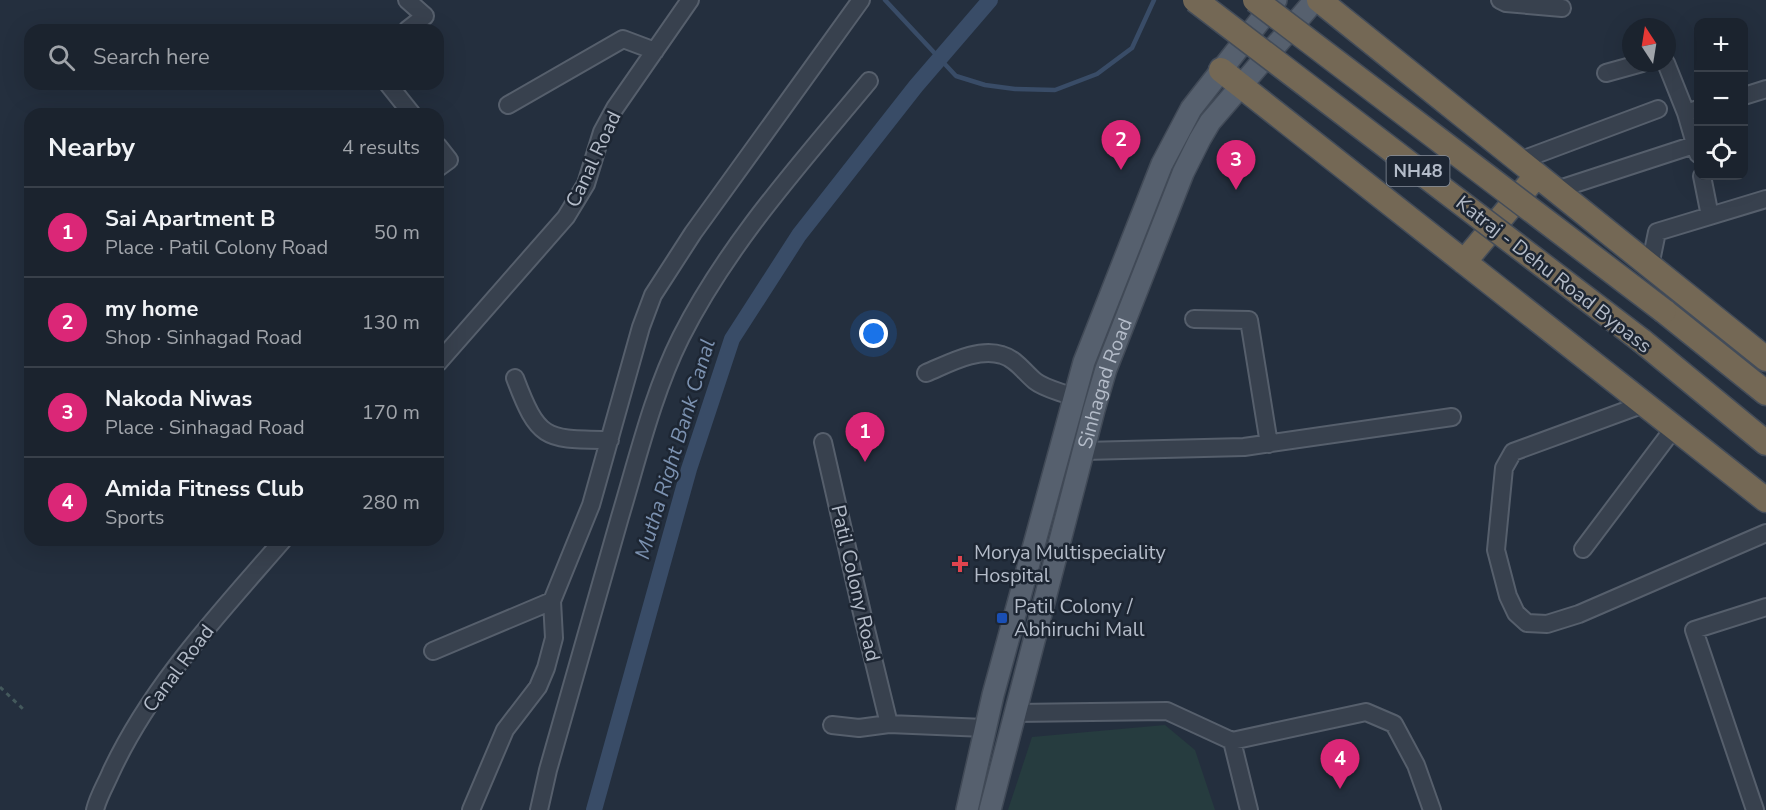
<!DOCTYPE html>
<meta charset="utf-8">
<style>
:root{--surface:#1b232e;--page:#282f3a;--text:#f1f3f6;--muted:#a0a4aa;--line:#39404a;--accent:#db2777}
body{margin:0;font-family:"Nunito Sans",sans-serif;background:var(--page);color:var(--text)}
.controls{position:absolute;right:18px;top:18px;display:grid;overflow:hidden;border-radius:12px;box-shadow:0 6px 24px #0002}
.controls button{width:54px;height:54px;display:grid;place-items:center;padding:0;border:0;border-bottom:2px solid var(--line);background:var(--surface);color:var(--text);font:30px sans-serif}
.compass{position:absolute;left:1622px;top:18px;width:54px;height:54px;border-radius:50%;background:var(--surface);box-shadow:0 6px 24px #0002;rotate:348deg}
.you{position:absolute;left:874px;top:334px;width:21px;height:21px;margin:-15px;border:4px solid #fff;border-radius:50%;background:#1a73e8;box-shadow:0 0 0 9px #1a73e833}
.badge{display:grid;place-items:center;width:39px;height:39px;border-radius:50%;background:var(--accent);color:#fff;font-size:20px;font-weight:700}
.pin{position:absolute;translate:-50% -50px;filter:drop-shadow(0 2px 3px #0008)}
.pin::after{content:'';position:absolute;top:32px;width:21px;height:18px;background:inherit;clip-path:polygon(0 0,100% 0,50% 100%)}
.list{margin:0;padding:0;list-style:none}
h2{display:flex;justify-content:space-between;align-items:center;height:78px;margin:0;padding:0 24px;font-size:26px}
h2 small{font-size:20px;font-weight:400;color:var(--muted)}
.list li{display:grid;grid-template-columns:39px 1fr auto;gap:18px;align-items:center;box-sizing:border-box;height:90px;padding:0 24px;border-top:2px solid var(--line)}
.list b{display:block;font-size:22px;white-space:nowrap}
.list p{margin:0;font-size:20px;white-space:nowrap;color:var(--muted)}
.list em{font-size:20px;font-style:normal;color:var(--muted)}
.icon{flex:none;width:33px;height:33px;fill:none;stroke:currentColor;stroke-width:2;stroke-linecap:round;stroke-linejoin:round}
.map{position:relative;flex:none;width:1766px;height:810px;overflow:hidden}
.search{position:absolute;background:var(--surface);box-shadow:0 6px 24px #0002;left:24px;top:24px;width:420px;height:66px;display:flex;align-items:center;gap:15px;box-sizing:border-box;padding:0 21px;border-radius:18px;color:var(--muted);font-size:22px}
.panel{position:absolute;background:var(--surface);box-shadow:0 6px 24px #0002;left:24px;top:108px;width:420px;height:438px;border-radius:18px}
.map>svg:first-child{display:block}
.green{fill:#263c3f}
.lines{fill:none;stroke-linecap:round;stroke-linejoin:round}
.stream{stroke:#394c67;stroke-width:4.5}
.canal{stroke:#394c67;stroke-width:16}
.minor-casing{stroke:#565f6c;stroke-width:20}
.major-casing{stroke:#414a57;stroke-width:24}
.highway-casing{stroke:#434c59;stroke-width:27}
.path{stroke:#44595c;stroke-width:3;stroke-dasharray:4.5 4.5;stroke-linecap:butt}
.minor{stroke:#38414e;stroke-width:16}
.major{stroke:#56606e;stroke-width:21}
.highway{stroke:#746855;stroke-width:24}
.highway-bridge-casing{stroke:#434c59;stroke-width:27;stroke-linecap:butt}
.highway-bridge{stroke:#746855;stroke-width:24}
.health-dot{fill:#e0444e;stroke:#1d2633;stroke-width:2}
.transit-dot{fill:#1a4fb4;stroke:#1d2633;stroke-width:2}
.labels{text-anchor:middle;stroke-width:5;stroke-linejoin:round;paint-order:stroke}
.shield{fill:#1d2633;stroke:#878f9c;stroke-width:1.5}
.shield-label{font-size:18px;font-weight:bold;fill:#b4bcc9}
.street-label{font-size:20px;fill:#b4bcc9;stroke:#1d2633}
.poi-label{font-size:20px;fill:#b4bcc9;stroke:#1d2633;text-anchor:start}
.water-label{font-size:21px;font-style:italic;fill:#7c92b1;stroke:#1d2633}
</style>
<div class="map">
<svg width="1766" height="810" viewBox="0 0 1766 810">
<rect width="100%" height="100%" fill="#242f3e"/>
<path class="green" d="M 1165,725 L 1195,750 L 1215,810 L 1008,810 L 1032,737 Z"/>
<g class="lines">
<path class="stream" d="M 885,0 L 956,76 L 985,85 L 1015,89 L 1055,90 L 1097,74 L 1132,48 L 1154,0"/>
<path class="canal" d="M 594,810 L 689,469 L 732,339 L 799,235 L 916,86 L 990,0"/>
<g class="minor-casing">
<path id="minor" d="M 407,0 L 425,16 L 407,30
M 1500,0 L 1506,3 L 1562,8
M 1666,63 L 1686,113
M 1606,73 L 1642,63
M 388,84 L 412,114
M 1744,96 L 1766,89
M 508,105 L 623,39 L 655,51
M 438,146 L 449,160 L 438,168
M 1698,154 L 1686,113 L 1698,109
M 1519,161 L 1658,109
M 1702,176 L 1710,216
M 1556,190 L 1697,144
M 1650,266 L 1657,232 L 1766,199
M 1194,319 L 1249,320 L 1269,444
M 438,363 L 566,217 L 586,184 L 602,132 L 615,108 L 690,0
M 926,373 C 948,364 978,347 1002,355 C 1016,359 1024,372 1035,381 C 1045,389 1062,392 1073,397
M 515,378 C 539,442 546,439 610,440
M 1644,404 L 1513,452 L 1504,468 L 1496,550 L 1508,596 L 1516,613 L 1527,623 L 1547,624 L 1579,614 L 1766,533
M 823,442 L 862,613 L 889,724
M 1084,451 L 1244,447 L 1452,417
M 1583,549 L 1674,428
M 433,651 L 552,601
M 1014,713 L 1167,711 L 1232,741 L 1366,712 L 1394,724 L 1416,765 L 1432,810
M 832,725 L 859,728 L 889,724 L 985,728
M 1232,741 L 1249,810
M 95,810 C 98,797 106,784 111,772 C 152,684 220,613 283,540
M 471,810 L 505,730 L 538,687 L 546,668 L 554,638 L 552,601 L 591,505 L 641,327 L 653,295 L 693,233 L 861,0
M 539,810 L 548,770 C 572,686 596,601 620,517 C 638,457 653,393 681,337 C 729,242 802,162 869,81
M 1755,810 L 1694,630 L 1766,607"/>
</g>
<g class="major-casing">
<g id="major">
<path d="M 967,810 L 993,695 L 1084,362 L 1162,164 L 1191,109 L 1276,0"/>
<path id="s1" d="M 990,810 L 1094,410 L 1106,369 L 1183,173 L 1200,139 L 1210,122 L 1315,0"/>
</g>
</g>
<g class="highway-casing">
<path id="highway" d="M 1319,0 L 1766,359
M 1221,70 L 1766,500
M 1464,262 L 1537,175
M 1664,311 L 1766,393
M 1642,341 L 1766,443"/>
</g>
<path class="path" d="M 0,687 L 23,709"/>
<use href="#minor" class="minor"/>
<use href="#major" class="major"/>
<use href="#highway" class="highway"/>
<g class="highway-bridge-casing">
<path id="highway-bridge" d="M 1195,0 L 1642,341
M 1255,0 L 1664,311"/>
</g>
<use href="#highway-bridge" class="highway-bridge"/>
</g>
<path class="health-dot" d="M957 555h6v6h6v6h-6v6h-6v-6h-6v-6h6z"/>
<rect class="transit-dot" x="996" y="612" width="12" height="12" rx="3"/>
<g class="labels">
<rect class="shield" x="1386.5" y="156" width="63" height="30" rx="4.5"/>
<g class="shield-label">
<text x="1418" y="177">NH48</text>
</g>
<g class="street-label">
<text transform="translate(593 159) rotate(-65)" y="7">Canal Road</text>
<text transform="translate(1554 274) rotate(38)" y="7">Katraj - Dehu Road Bypass</text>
<text dy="7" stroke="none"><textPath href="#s1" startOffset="442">Sinhagad Road</textPath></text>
<text transform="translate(856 583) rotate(77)" y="7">Patil Colony Road</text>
<text transform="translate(178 668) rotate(-53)" y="7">Canal Road</text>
</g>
<g class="poi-label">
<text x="974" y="559">Morya Multispeciality<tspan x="974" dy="23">Hospital</tspan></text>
<text x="1014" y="613">Patil Colony /<tspan x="1014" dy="23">Abhiruchi Mall</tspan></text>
</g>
<g class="water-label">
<text transform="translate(675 449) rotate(-73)" y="7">Mutha Right Bank Canal</text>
</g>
</g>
</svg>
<div class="controls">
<button>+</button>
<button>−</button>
<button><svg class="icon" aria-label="locate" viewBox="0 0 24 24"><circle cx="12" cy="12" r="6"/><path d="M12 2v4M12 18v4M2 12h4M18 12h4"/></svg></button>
</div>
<svg class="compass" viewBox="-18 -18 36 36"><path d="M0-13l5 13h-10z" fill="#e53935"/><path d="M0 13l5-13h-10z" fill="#a0a4aa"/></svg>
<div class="you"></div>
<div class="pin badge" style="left:865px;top:462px">1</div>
<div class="pin badge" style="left:1121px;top:170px">2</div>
<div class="pin badge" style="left:1236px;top:190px">3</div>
<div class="pin badge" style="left:1340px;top:789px">4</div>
<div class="search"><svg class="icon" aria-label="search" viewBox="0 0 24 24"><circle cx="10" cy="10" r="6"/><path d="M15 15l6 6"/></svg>Search here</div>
<section class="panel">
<h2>Nearby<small>4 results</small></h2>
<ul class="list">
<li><span class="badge">1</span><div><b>Sai Apartment B</b><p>Place · Patil Colony Road</p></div><em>50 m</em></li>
<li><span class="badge">2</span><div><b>my home</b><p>Shop · Sinhagad Road</p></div><em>130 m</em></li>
<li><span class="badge">3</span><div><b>Nakoda Niwas</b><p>Place · Sinhagad Road</p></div><em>170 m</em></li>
<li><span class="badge">4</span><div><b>Amida Fitness Club</b><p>Sports</p></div><em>280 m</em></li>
</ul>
</section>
</div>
